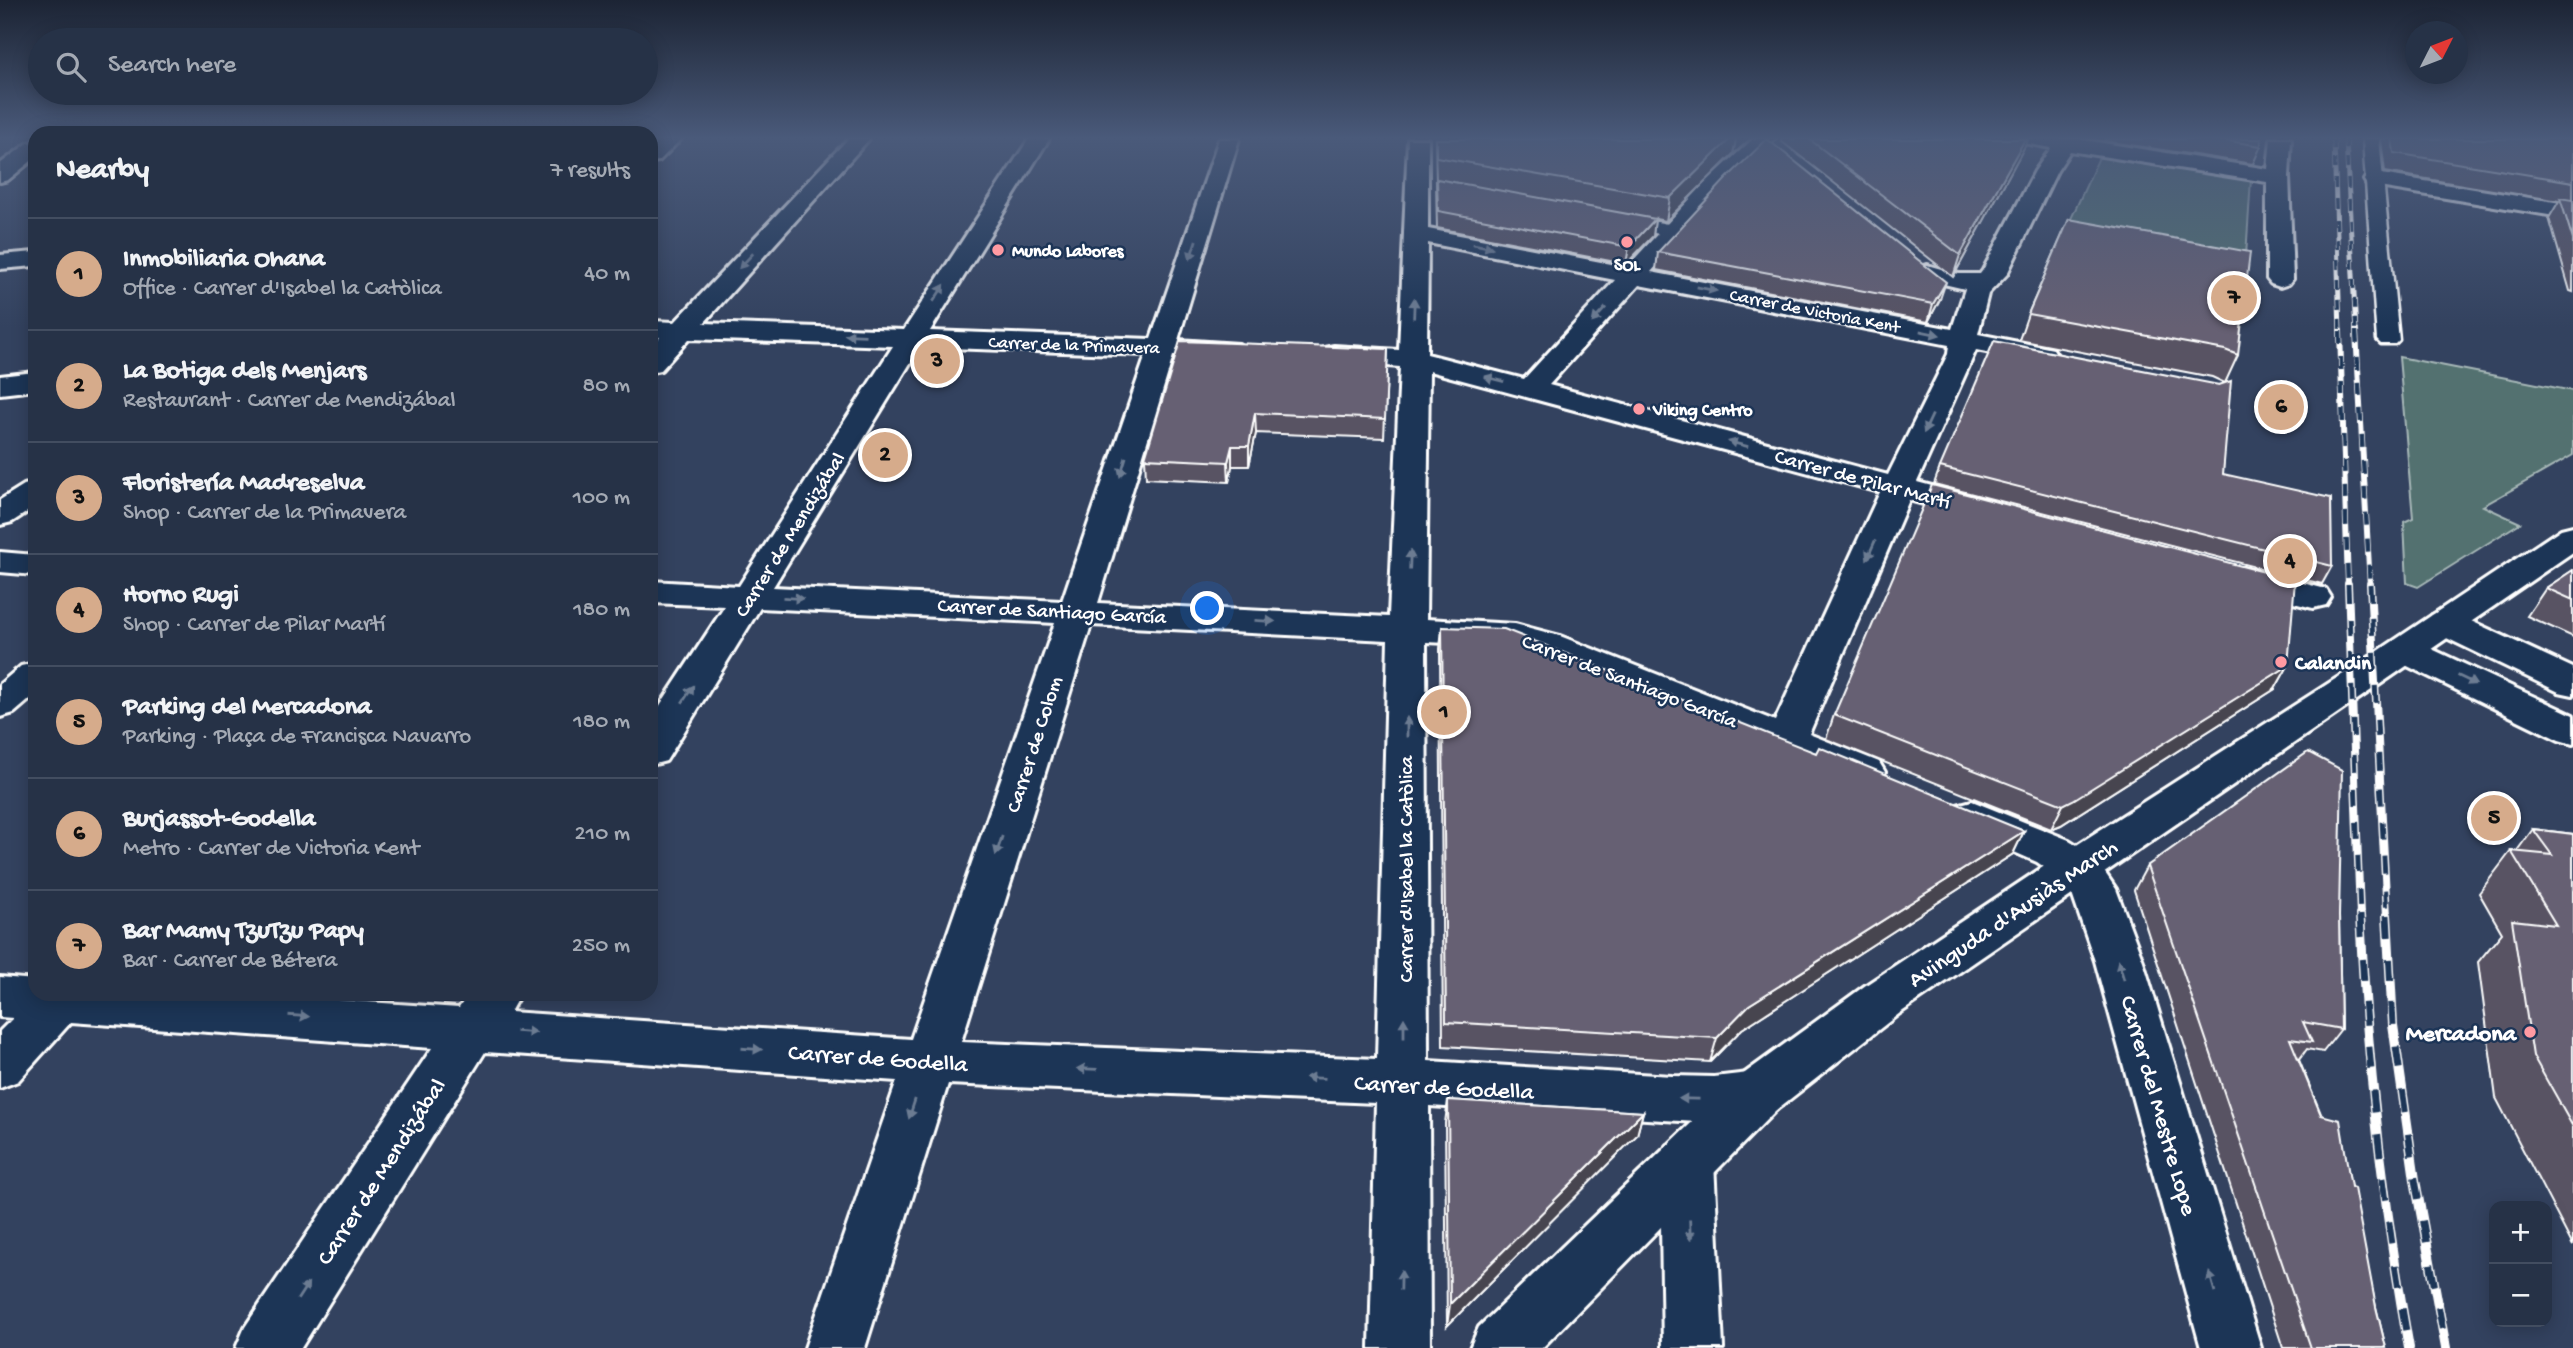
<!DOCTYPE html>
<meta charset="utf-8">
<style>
:root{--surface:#263247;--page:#323e52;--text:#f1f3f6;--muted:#a4aab4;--line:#424d60;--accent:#d6ab8b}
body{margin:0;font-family:"Gochi Hand",sans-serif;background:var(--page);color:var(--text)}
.controls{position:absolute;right:21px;bottom:21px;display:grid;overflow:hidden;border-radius:14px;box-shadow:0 4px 18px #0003}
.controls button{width:63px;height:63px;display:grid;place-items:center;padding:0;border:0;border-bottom:2px solid var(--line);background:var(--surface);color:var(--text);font:35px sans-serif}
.compass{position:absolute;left:2405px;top:21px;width:63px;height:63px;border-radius:50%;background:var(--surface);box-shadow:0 4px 18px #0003;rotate:48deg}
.you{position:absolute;left:1208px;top:609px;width:24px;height:24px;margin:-18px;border:5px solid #fff;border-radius:50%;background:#1a73e8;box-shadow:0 0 0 10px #1a73e833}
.badge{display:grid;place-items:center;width:46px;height:46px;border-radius:50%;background:var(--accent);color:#111;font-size:23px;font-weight:700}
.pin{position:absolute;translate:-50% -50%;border:4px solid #fff;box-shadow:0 2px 7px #0006}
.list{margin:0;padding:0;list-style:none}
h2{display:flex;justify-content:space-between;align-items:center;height:91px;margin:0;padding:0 28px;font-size:30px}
h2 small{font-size:23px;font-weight:400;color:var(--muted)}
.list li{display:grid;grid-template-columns:46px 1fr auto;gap:21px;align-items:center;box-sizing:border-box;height:112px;padding:0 28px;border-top:2px solid var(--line)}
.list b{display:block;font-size:26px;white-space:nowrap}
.list p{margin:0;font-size:23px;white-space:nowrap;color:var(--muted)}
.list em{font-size:23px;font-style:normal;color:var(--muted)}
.icon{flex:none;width:38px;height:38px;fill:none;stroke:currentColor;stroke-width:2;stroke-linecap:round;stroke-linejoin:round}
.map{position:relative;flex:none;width:2573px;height:1348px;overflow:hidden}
.search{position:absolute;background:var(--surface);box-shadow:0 4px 18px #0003;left:28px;top:28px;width:630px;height:77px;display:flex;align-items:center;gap:18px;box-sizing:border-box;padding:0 24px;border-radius:38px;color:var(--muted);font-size:26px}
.panel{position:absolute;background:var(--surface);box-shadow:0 4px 18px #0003;left:28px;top:126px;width:630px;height:875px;border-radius:21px}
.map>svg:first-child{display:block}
.green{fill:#527170;stroke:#a8b8b8;stroke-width:2}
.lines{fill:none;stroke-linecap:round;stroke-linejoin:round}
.pedestrian-casing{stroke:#fff;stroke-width:5}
.minor-casing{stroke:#fff;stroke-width:6}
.tertiary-casing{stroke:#fff;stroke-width:6}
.pedestrian{fill:#1d3557;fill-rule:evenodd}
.minor{fill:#1d3557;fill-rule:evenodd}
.tertiary{fill:#1d3557;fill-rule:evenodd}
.rail-far3-casing{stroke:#fff;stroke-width:5}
.rail-far2-casing{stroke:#fff;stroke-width:6}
.rail-far1-casing{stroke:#fff;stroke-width:8}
.rail-casing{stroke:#fff;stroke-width:10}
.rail-far3{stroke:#1d3557;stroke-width:3.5;stroke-dasharray:10;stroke-linecap:butt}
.rail-far2{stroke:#1d3557;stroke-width:4.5;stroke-dasharray:13;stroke-linecap:butt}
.rail-far1{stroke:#1d3557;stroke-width:5;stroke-dasharray:17;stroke-linecap:butt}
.rail{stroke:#1d3557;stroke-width:7;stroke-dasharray:22;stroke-linecap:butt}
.wall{fill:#585363;stroke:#fff;stroke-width:2}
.shaded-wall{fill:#474450;stroke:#fff;stroke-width:2}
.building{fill:#666173;stroke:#fff;stroke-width:2}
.oneway{fill:#6c7c92}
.poi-dot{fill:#ff9aa2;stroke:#1d3557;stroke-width:2.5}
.labels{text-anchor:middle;stroke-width:5;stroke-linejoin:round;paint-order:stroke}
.far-poi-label{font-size:18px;font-weight:bold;fill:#fff;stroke:#1d3557;text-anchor:start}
.far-street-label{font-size:18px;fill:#fff;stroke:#1d3557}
.street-label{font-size:21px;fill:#fff;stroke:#1d3557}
.poi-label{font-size:21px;font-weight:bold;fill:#fff;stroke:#1d3557;text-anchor:start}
.near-street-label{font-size:24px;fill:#fff;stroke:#1d3557}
.near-poi-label{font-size:24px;font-weight:bold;fill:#fff;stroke:#1d3557;text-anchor:end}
</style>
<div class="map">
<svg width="2573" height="1348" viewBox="0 0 2573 1348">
<rect width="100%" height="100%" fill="#33425f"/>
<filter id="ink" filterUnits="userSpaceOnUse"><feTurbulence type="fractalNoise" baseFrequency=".0143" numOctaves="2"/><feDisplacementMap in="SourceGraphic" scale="14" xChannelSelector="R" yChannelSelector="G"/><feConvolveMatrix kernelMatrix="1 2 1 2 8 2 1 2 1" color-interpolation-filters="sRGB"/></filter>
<g filter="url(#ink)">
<path class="green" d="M 2100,155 L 2251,179 L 2246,256 L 2060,243 Z
M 2399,357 L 2573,391 L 2573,455 L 2483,506 L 2520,523 L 2418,587 L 2407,583 L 2404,522 L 2413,518 Z"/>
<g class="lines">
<g class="pedestrian-casing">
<path id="pedestrian" d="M 2363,139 L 2379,139 L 2399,340 L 2395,344 L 2381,344 L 2377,340 Z
M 1614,215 L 1675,225 L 1684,231 L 1675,237 L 1608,224 L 1605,220 L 1608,216 Z"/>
</g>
<g class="minor-casing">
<path id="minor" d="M 659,139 L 681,139 L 659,161 L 651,162 L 651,145 Z
M 848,139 L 869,139 L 704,323 L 904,330 L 1029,139 L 1049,139 L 930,331 L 1151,339 L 1219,139 L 1239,139 L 1178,340 L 1239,344 L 1243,350 L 1239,356 L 1229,358 L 1173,356 L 1098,603 L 1389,617 L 1400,367 L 1334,362 L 1324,360 L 1320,354 L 1324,348 L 1334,346 L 1399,350 L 1408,139 L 1428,139 L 1428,229 L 1627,267 L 1705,183 L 1753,139 L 1775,139 L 1721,193 L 1651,272 L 1952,329 L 1965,289 L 1918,278 L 1914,273 L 1918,268 L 1927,265 L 1959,274 L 1980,274 L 1983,270 L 2035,171 L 2051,148 L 2024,143 L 2021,139 L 2078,139 L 2268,169 L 2271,139 L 2291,139 L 2289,177 L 2293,279 L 2289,284 L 2280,287 L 2271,284 L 2267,279 L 2267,182 L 2070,151 L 2057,171 L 2007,274 L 1988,294 L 1978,334 L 2053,349 L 2057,355 L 2053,361 L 2043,363 L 1976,350 L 1917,482 L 1991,502 L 1996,509 L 1991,516 L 1979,519 L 1909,500 L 1809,734 L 1879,762 L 1885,772 L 1879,782 L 1864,786 L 1849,782 L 1534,652 L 1513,646 L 1426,642 L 1428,1061 L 1672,1076 L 1714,1077 L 1757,1072 L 1776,1078 L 1783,1094 L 1776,1110 L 1757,1116 L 1714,1123 L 1429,1106 L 1430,1348 L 1370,1348 L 1376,1103 L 948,1084 L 865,1348 L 805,1348 L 897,1081 L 485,1052 L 301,1348 L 236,1348 L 245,1327 L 432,1048 L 71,1022 L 18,1081 L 0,1088 L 0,1031 L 13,1018 L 0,1017 L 0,977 L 35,980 L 35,994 L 246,994 L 459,1008 L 468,994 L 520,994 L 510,1012 L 911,1039 L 1055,623 L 760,608 L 666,761 L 651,765 L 651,719 L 725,606 L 651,603 L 651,581 L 739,586 L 893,346 L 689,339 L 661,370 L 651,372 L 651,347 L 660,337 L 651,337 L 651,321 L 675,322 ZM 1428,243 L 1615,280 L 1524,379 L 1427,354 ZM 1639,285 L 1949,345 L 1948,354 L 1888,475 L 1549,385 ZM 920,347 L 1146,355 L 1062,601 L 773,587 ZM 1429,371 L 1880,492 L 1775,721 L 1560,636 L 1515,624 L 1426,619 ZM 1091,625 L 1388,640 L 1377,1059 L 961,1042 Z
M 35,141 L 35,158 L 8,180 L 0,182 L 0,164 L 28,143 Z
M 2375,173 L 2573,205 L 2573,219 L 2367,185 L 2364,180 L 2367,175 Z
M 35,252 L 35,266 L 0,269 L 0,255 Z
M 35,372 L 35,390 L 0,394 L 0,376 Z
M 0,552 L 35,555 L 35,575 L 0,572 Z
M 2244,568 L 2326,589 L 2331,597 L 2326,605 L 2313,608 L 2231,587 L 2226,579 L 2231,571 Z
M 2445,612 L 2458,615 L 2573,668 L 2573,695 L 2559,692 L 2432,631 L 2427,623 L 2432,615 Z
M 2406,639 L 2419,643 L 2573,715 L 2573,744 L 2559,740 L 2393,659 L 2387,651 L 2393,643 Z
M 35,663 L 35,695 L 14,713 L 0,717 L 0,684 L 21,666 Z
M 1972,801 L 2069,840 L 2093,855 L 2116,889 L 2143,961 L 2261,1348 L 2201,1348 L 2095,961 L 2072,894 L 2061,879 L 2037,862 L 1957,827 L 1950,816 L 1957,805 Z
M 1687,1138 L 1706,1145 L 1714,1162 L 1723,1348 L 1663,1348 L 1660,1162 L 1668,1145 Z"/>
</g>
<g class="tertiary-casing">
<path id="tertiary" d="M 35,482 L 35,507 L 12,522 L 0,525 L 0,500 L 24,485 Z
M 2573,526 L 2573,552 L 1900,1013 L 1776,1110 L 1542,1348 L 1470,1348 L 1479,1327 L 1738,1078 L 1866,985 L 2061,855 L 2362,662 L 2561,529 Z"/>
</g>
<use href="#pedestrian" class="pedestrian"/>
<use href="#minor" class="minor"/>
<use href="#tertiary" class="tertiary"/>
<g class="rail-far3-casing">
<path id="rail-far3" d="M 2334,139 L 2340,333
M 2346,139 L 2356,333"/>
</g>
<g class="rail-far2-casing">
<path id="rail-far2" d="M 2340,331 L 2348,586
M 2356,331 L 2370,586"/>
</g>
<g class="rail-far1-casing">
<path id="rail-far1" d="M 2348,584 L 2360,916
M 2370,584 L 2387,916"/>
</g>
<g class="rail-casing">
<path id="rail" d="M 2360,915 C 2367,1060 2383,1204 2409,1348
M 2387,915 L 2393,1025 L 2415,1180 L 2446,1348"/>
</g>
<use href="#rail-far3" class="rail-far3"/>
<use href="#rail-far2" class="rail-far2"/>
<use href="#rail-far1" class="rail-far1"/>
<use href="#rail" class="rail"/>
</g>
<path class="wall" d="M 1435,139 L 1736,139 L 1733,154 L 1666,221 L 1655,219 L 1653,236 L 1626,264 L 1437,228 Z
M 1782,139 L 2028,139 L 2025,146 L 1953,277 L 1781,141 Z
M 2105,139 L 2261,139 L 2261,146 L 2253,164 L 2105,141 Z
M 2381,139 L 2573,139 L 2573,292 L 2570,291 L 2549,218 L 2559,201 L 2385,172 Z
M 2069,219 L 2238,355 L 2225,383 L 2223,474 L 2332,566 L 2322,584 L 1934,484 L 1940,467 L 2225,383 L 2212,377 L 2019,340 L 2028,314 Z
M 1658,252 L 1940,299 L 1928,322 L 1656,270 Z
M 1388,349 L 1384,438 L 1256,433 L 1249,466 L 1232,466 L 1229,482 L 1146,478 L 1145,458 Z
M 2573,570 L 2573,637 L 2527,616 L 2546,588 Z
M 1442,627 L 1816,753 L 2024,831 L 2013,854 L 1742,1029 L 1710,1062 L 1443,1046 L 1440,649 Z
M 2288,666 L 2275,689 L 2061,825 L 2051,829 L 1826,739 L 1834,715 Z
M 2533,829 L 2573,834 L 2573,1246 L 2496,1098 L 2478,962 L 2502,933 L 2479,893 L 2511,851 L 2516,852 Z
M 2147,866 L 2339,916 L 2341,1029 L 2323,1052 L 2307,1049 L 2299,1060 L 2351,1187 L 2376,1307 L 2386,1348 L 2283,1348 L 2134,890 Z
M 1448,1100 L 1643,1112 L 1637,1135 L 1447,1326 L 1445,1123 Z"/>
<path class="shaded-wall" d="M 1730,139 L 1736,139 L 1733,154 L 1666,221 L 1670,198 Z
M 2025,139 L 2028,139 L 2025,146 L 1953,277 L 1960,255 Z
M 1655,219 L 1653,236 L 1626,264 L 1629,247 Z
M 1946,282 L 1940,299 L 1928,322 L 1933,304 Z
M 1255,413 L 1256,433 L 1249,466 L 1249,446 Z
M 1232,446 L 1232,466 L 1229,482 L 1228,462 Z
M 2288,666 L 2275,689 L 2061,825 L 2051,829 L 2063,805 Z
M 2024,831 L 2013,854 L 1742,1029 L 1710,1062 L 1717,1038 L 1749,1005 Z
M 1643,1112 L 1637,1135 L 1447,1326 L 1450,1304 Z"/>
<path class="building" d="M 1436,139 L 1730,139 L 1670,198 L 1436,157 Z
M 1767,139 L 1946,282 L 1933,304 L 1658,252 L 1726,179 Z
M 1809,139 L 2025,139 L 1960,255 Z
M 2217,139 L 2261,139 L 2261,146 Z
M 2392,139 L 2573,139 L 2573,182 L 2394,153 Z
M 1437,179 L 1655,219 L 1629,247 L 1438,211 Z
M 2560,198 L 2573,200 L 2573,240 Z
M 2069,219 L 2250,252 L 2238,355 L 2225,350 L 2028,314 Z
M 1180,341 L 1388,349 L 1385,419 L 1255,413 L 1249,446 L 1232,446 L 1228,462 L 1145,458 Z
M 1994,341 L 2219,385 L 2231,381 L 2223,474 L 2331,498 L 2332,566 L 1940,467 Z
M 1932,485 L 2295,580 L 2288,666 L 2073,800 L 2063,805 L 1834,715 Z
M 2573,570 L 2573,600 L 2546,588 Z
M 1442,627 L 1504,629 L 1816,753 L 1819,747 L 2024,831 L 1749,1005 L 1717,1038 L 1446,1022 Z
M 2308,752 L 2342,770 L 2339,916 L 2341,1029 L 2303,1022 L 2312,1042 L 2290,1039 L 2321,1115 L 2340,1120 L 2351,1187 L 2354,1188 L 2376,1307 L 2386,1348 L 2311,1348 L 2147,866 Z
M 2533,829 L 2573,834 L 2573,1127 L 2533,1056 L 2512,920 L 2556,925 L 2511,851 L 2552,855 Z
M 1448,1100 L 1643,1112 L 1450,1304 Z"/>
<defs><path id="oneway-solid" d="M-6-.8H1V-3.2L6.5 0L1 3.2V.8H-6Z" transform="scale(1.75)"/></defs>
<g class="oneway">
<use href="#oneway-solid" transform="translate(1483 246) rotate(11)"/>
<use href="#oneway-solid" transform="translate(1193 250) rotate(108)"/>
<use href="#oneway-solid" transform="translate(746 261) rotate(133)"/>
<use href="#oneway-solid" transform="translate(1707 289) rotate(11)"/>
<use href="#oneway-solid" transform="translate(939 293) rotate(-57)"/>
<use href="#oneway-solid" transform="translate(1414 308) rotate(-88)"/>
<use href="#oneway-solid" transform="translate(1599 315) rotate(132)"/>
<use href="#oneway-solid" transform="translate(1930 333) rotate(11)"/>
<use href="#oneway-solid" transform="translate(855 335) rotate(-178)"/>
<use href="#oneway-solid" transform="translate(1494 379) rotate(-165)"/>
<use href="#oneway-solid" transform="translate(1928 424) rotate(115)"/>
<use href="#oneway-solid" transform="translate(1738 444) rotate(-165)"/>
<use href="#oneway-solid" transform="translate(1123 467) rotate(107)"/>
<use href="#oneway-solid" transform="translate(1871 550) rotate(114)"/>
<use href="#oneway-solid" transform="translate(1410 560) rotate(-88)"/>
<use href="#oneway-solid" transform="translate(793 598) rotate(3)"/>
<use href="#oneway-solid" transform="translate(1265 621) rotate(3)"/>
<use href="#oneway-solid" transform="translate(2467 680) rotate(26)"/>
<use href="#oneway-solid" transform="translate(688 694) rotate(-57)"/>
<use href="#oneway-solid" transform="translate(1407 727) rotate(-90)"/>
<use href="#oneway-solid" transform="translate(999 846) rotate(108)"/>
<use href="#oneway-solid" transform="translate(2121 970) rotate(-107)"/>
<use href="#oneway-solid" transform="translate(299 1016) rotate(4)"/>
<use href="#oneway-solid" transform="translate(1404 1028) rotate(-90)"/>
<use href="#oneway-solid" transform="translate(526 1032) rotate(4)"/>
<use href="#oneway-solid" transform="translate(752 1049) rotate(4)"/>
<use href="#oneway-solid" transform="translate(1087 1069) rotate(-178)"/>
<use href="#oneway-solid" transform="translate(1315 1078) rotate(-178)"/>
<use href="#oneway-solid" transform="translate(1689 1099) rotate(-179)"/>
<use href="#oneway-solid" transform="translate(912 1109) rotate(108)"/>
<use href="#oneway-solid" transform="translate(1690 1230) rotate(88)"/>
<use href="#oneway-solid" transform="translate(1401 1280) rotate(-89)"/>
<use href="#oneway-solid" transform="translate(2212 1282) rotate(-106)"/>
<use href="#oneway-solid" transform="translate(303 1291) rotate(-57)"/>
</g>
</g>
<linearGradient id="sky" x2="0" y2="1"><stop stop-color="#1c2434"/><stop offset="0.42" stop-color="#4a5a7a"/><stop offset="1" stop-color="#4a5a7a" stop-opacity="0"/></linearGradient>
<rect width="2573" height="328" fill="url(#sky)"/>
<g class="poi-dot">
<circle cx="1627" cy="242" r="7"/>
<circle cx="998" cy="250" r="7"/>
<circle cx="1639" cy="409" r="7"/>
<circle cx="2281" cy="662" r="7"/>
<circle cx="2530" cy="1032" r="7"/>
</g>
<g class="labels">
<g class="far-poi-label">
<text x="1012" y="256">Mundo Labores</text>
<text x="1627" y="270" text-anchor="middle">SOL</text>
<text x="1653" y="415">Viking Centro</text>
</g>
<g class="far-street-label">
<text transform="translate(1815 310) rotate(11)" y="6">Carrer de Victoria Kent</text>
<text transform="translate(1074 344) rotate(2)" y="6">Carrer de la Primavera</text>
</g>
<g class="street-label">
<text transform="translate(1863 478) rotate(15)" y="7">Carrer de Pilar Martí</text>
<text transform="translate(789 534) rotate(-58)" y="7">Carrer de Mendizábal</text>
<text transform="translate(1052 610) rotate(3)" y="7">Carrer de Santiago García</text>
<text transform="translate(1630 680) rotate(21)" y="7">Carrer de Santiago García</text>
<text transform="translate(1033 744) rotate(-72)" y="7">Carrer de Colom</text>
<text transform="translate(1405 869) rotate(-90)" y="7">Carrer d'Isabel la Catòlica</text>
</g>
<g class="poi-label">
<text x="2295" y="669">Calandin</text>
</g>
<g class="near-street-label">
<text transform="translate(2012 912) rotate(-34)" y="8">Avinguda d'Ausiàs March</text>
<text transform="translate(878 1057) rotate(4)" y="8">Carrer de Godella</text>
<text transform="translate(1444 1086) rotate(3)" y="8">Carrer de Godella</text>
<text transform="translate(2160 1105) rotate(74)" y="8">Carrer del Mestre Lope</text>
<text transform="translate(380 1171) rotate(-57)" y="8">Carrer de Mendizábal</text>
</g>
<g class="near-poi-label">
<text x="2516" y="1040">Mercadona</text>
</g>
</g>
</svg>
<div class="controls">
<button>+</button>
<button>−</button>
</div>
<svg class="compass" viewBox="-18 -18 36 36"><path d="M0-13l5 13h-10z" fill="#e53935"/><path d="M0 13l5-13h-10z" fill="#a4aab4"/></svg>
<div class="you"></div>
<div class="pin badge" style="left:1444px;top:712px">1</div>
<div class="pin badge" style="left:885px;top:455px">2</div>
<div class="pin badge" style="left:937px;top:361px">3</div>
<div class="pin badge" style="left:2290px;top:561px">4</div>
<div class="pin badge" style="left:2494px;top:818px">5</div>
<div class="pin badge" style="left:2281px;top:407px">6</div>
<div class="pin badge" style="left:2234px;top:298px">7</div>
<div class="search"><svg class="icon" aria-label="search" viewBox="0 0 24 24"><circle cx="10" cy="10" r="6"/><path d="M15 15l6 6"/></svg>Search here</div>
<section class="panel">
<h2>Nearby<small>7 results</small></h2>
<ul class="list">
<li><span class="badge">1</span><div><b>Inmobiliaria Ohana</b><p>Office · Carrer d'Isabel la Catòlica</p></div><em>40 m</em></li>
<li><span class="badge">2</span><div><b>La Botiga dels Menjars</b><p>Restaurant · Carrer de Mendizábal</p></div><em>80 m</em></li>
<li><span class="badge">3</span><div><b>Floristería Madreselva</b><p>Shop · Carrer de la Primavera</p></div><em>100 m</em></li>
<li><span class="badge">4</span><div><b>Horno Rugi</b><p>Shop · Carrer de Pilar Martí</p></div><em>180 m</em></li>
<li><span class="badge">5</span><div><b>Parking del Mercadona</b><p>Parking · Plaça de Francisca Navarro</p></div><em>180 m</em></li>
<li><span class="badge">6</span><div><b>Burjassot-Godella</b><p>Metro · Carrer de Victoria Kent</p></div><em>210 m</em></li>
<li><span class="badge">7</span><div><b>Bar Mamy TzuTzu Papy</b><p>Bar · Carrer de Bétera</p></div><em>250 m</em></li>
</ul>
</section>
</div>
